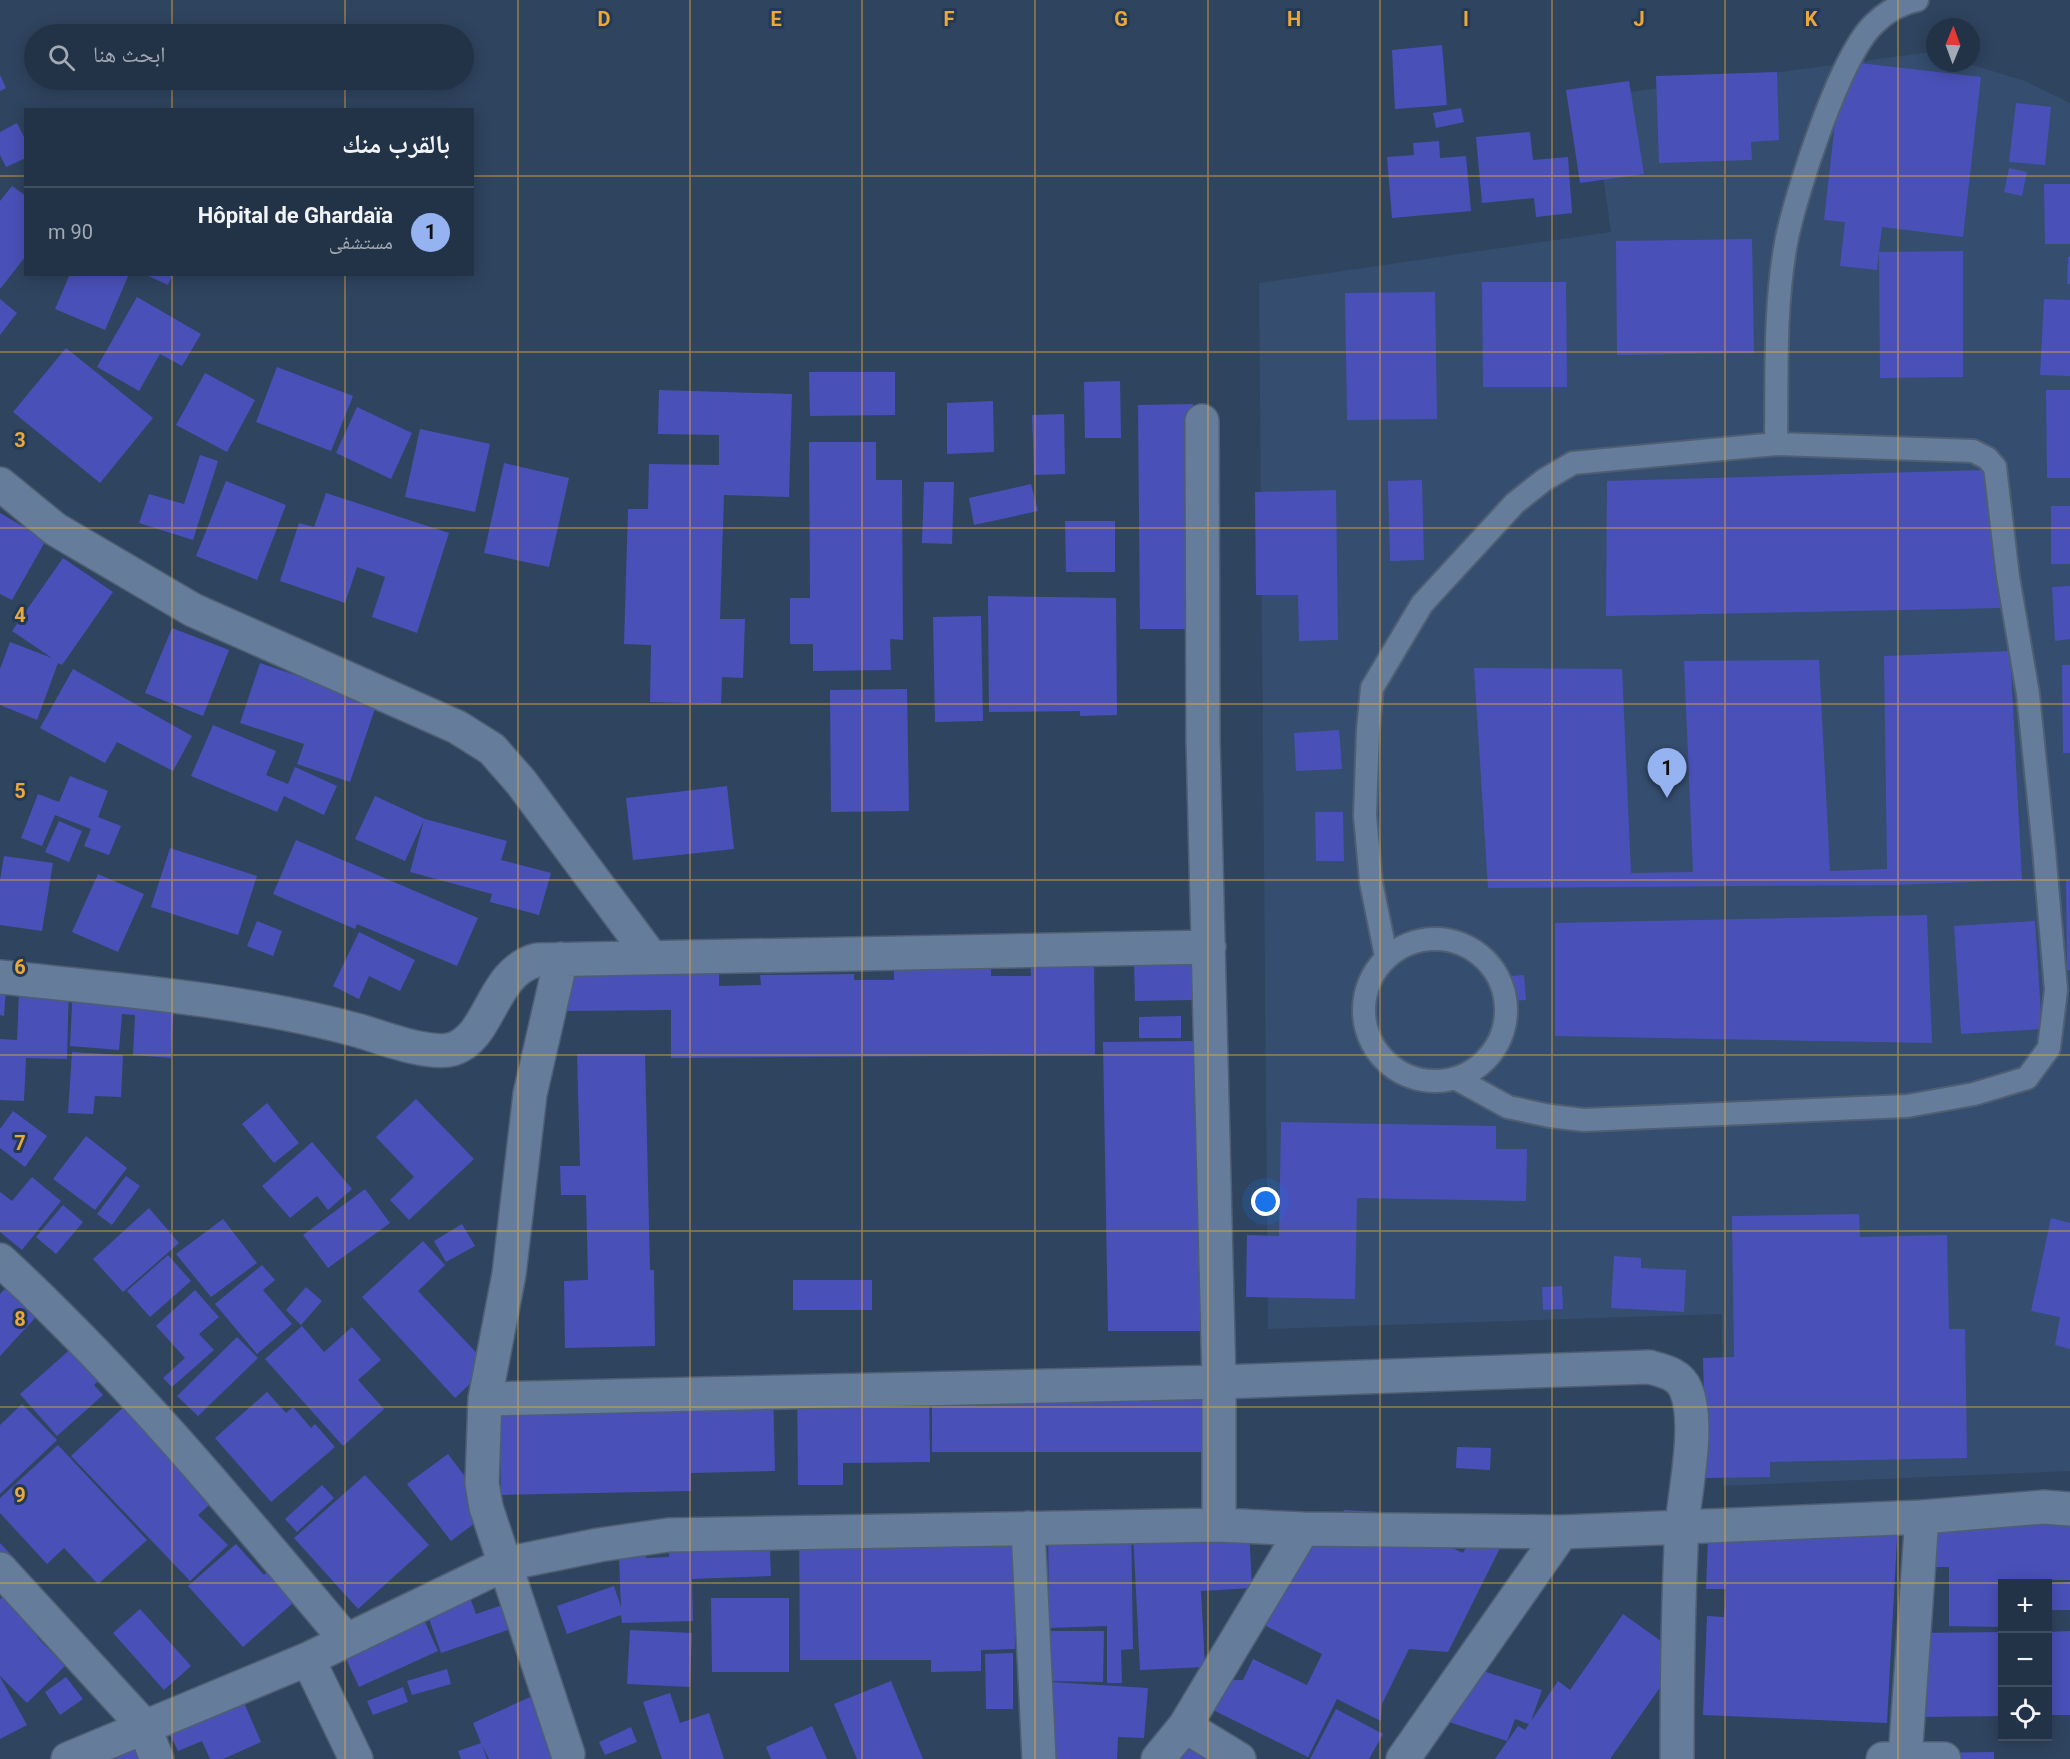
<!DOCTYPE html>
<html lang="ar">
<meta charset="utf-8">
<style>
:root{--surface:#233347;--page:#2f3f52;--text:#f1f3f6;--muted:#a3aab4;--line:#404e60;--accent:#95b2f1}
body{margin:0;font-family:Roboto,"Noto Naskh Arabic",sans-serif;background:var(--page);color:var(--text);direction:rtl}
.controls{position:absolute;right:18px;bottom:18px;display:grid;overflow:hidden;border-radius:0px;box-shadow:0 3px 15px #0003}
.controls button{width:54px;height:54px;display:grid;place-items:center;padding:0;border:0;border-bottom:2px solid var(--line);background:var(--surface);color:var(--text);font:30px sans-serif}
.compass{position:absolute;left:1926px;top:18px;width:54px;height:54px;border-radius:50%;background:var(--surface);box-shadow:0 3px 15px #0003;rotate:1deg}
.you{position:absolute;left:1266px;top:1202px;width:21px;height:21px;margin:-15px;border:4px solid #fff;border-radius:50%;background:#1a73e8;box-shadow:0 0 0 9px #1a73e833}
.badge{display:grid;place-items:center;width:39px;height:39px;border-radius:50%;background:var(--accent);color:#111;font-size:20px;font-weight:700}
.pin{position:absolute;translate:-50% -50px;filter:drop-shadow(0 2px 3px #0008)}
.pin::after{content:'';position:absolute;top:32px;width:21px;height:18px;background:inherit;clip-path:polygon(0 0,100% 0,50% 100%)}
.list{margin:0;padding:0;list-style:none}
h2{display:flex;justify-content:space-between;align-items:center;height:78px;margin:0;padding:0 24px;font-size:26px}
h2 small{font-size:20px;font-weight:400;color:var(--muted)}
.list li{display:grid;grid-template-columns:39px 1fr auto;gap:18px;align-items:center;box-sizing:border-box;height:90px;padding:0 24px;border-top:2px solid var(--line)}
.list b{display:block;font-size:22px;white-space:nowrap}
.list p{margin:0;font-size:20px;white-space:nowrap;color:var(--muted)}
.list em{font-size:20px;font-style:normal;color:var(--muted)}
.icon{flex:none;width:33px;height:33px;fill:none;stroke:currentColor;stroke-width:2;stroke-linecap:round;stroke-linejoin:round}
.map{position:relative;flex:none;width:2070px;height:1759px;overflow:hidden;direction:ltr}
.search{position:absolute;background:var(--surface);box-shadow:0 3px 15px #0003;left:24px;top:24px;width:450px;height:66px;display:flex;align-items:center;gap:15px;box-sizing:border-box;padding:0 21px;border-radius:33px;color:var(--muted);font-size:22px}
.panel{position:absolute;background:var(--surface);box-shadow:0 3px 15px #0003;left:24px;top:108px;width:450px;height:168px;border-radius:0px;direction:rtl}
.map>svg:first-child{display:block}
.built{fill:#354d6e}
.building{fill:#4951b8}
.lines{fill:none;stroke-linecap:round;stroke-linejoin:round}
.service-casing{stroke:#4f5f73;stroke-width:26}
.minor-casing{stroke:#4f5f73;stroke-width:36}
.service{stroke:#657c9a;stroke-width:22}
.minor{stroke:#657c9a;stroke-width:33}
.grid{fill:none;stroke:#eca93a;stroke-width:1.5;stroke-opacity:0.55}
.grid-label{font-size:20px;text-anchor:middle;font-weight:bold;fill:#eca93a;stroke:#243954;stroke-width:6;stroke-linejoin:round;paint-order:stroke}
</style>
<div class="map">
<svg width="2070" height="1759" viewBox="0 0 2070 1759">
<rect width="100%" height="100%" fill="#2f445f"/>
<path class="built" d="M 1931,52 L 1935,54 L 1935,63 L 1966,63 L 2025,81 L 2070,103 L 2070,1471 L 1723,1486 L 1722,1314 L 1268,1329 L 1259,283 L 1611,232 L 1592,97 Z"/>
<path class="building" d="M 1442,45 L 1447,105 L 1395,109 L 1392,50 Z
M 1842,61 L 1981,77 L 1963,237 L 1882,227 L 1879,252 L 1963,251 L 1963,377 L 1880,378 L 1879,252 L 1877,270 L 1840,266 L 1845,222 L 1824,220 Z
M 1777,72 L 1779,140 L 1751,142 L 1752,160 L 1659,163 L 1656,76 Z
M 0,75 L 6,88 L 0,91 Z
M 1629,81 L 1644,174 L 1580,183 L 1566,90 Z
M 2016,103 L 2051,107 L 2045,165 L 2009,162 Z
M 1461,108 L 1464,122 L 1436,128 L 1433,113 Z
M 17,123 L 26,141 L 26,158 L 6,167 L 0,155 L 0,132 Z
M 1530,132 L 1533,160 L 1568,157 L 1572,213 L 1536,217 L 1534,198 L 1482,203 L 1476,137 Z
M 1439,141 L 1440,158 L 1466,156 L 1471,211 L 1392,218 L 1387,157 L 1414,155 L 1413,143 Z
M 2009,168 L 2027,172 L 2022,196 L 2004,192 Z
M 2044,184 L 2070,184 L 2070,244 L 2045,244 Z
M 12,186 L 26,196 L 26,256 L 0,289 L 0,201 Z
M 1752,239 L 1754,353 L 1617,355 L 1616,241 Z
M 2068,257 L 2070,257 L 2070,284 L 2067,284 Z
M 70,274 L 129,274 L 105,330 L 55,309 Z
M 144,274 L 173,274 L 168,285 Z
M 1482,282 L 1566,282 L 1567,387 L 1483,387 Z
M 1435,292 L 1437,419 L 1347,420 L 1345,293 Z
M 137,297 L 201,334 L 182,366 L 160,354 L 139,391 L 97,367 Z
M 0,299 L 17,313 L 0,335 Z
M 2044,299 L 2070,300 L 2070,376 L 2040,375 Z
M 66,348 L 153,418 L 100,483 L 13,412 Z
M 277,367 L 353,396 L 331,451 L 256,422 Z
M 809,372 L 895,372 L 895,415 L 810,416 Z
M 205,373 L 255,400 L 227,452 L 176,425 Z
M 1120,381 L 1121,438 L 1085,438 L 1084,382 Z
M 659,390 L 792,394 L 789,497 L 724,495 L 720,619 L 745,619 L 743,678 L 722,677 L 721,704 L 650,702 L 651,645 L 624,644 L 628,509 L 648,509 L 649,464 L 719,465 L 719,435 L 658,434 Z
M 2046,390 L 2070,390 L 2070,478 L 2047,478 Z
M 993,401 L 994,452 L 947,454 L 947,403 Z
M 1193,404 L 1195,629 L 1140,629 L 1138,405 Z
M 357,407 L 412,433 L 391,479 L 336,453 Z
M 1064,414 L 1065,474 L 1034,475 L 1032,415 Z
M 420,429 L 490,444 L 475,512 L 405,497 Z
M 809,442 L 876,442 L 876,480 L 902,480 L 903,640 L 890,639 L 891,670 L 813,671 L 813,644 L 790,644 L 790,598 L 810,598 Z
M 200,455 L 218,461 L 193,540 L 139,523 L 149,494 L 184,504 Z
M 504,463 L 569,478 L 549,567 L 484,553 Z
M 1984,470 L 2003,608 L 1606,616 L 1607,481 Z
M 1422,480 L 1424,560 L 1390,561 L 1388,481 Z
M 226,481 L 286,505 L 257,580 L 196,556 Z
M 924,482 L 954,482 L 952,544 L 922,543 Z
M 1031,484 L 1038,511 L 974,525 L 969,498 Z
M 1336,490 L 1338,640 L 1299,641 L 1298,595 L 1256,595 L 1255,492 Z
M 326,493 L 449,533 L 417,633 L 372,617 L 385,577 L 357,567 L 345,603 L 280,581 L 299,523 L 314,527 Z
M 2051,506 L 2070,506 L 2070,564 L 2051,564 Z
M 0,513 L 46,540 L 12,600 L 0,594 Z
M 1065,521 L 1115,521 L 1115,572 L 1066,572 Z
M 63,558 L 113,592 L 62,665 L 58,663 L 37,720 L 0,705 L 0,669 L 10,642 L 52,658 L 12,631 Z
M 2070,586 L 2070,639 L 2055,641 L 2052,587 Z
M 988,596 L 1116,598 L 1117,715 L 1080,716 L 1080,711 L 989,712 Z
M 981,616 L 983,721 L 935,722 L 933,617 Z
M 172,628 L 229,650 L 203,716 L 145,693 Z
M 2010,651 L 2022,880 L 1894,885 L 1488,888 L 1474,668 L 1622,669 L 1631,873 L 1693,872 L 1684,661 L 1819,660 L 1830,871 L 1887,869 L 1884,656 Z
M 260,663 L 377,703 L 350,782 L 297,764 L 304,744 L 240,723 Z
M 2062,665 L 2070,665 L 2070,753 L 2063,753 Z
M 73,669 L 192,736 L 173,771 L 117,742 L 105,763 L 40,728 Z
M 907,689 L 909,811 L 831,812 L 830,690 Z
M 213,725 L 276,751 L 266,775 L 288,784 L 295,767 L 337,786 L 324,815 L 284,796 L 277,812 L 191,776 Z
M 1339,730 L 1342,769 L 1296,771 L 1294,733 Z
M 70,776 L 108,791 L 98,817 L 121,826 L 109,855 L 84,846 L 91,829 L 55,815 L 42,846 L 21,838 L 38,794 L 59,802 Z
M 727,786 L 734,849 L 633,860 L 626,798 Z
M 375,796 L 425,819 L 507,841 L 501,860 L 551,873 L 539,915 L 490,902 L 492,894 L 410,872 L 424,820 L 405,861 L 355,839 Z
M 1315,812 L 1343,812 L 1344,861 L 1316,861 Z
M 59,821 L 82,831 L 69,862 L 45,852 Z
M 296,840 L 478,918 L 457,966 L 357,924 L 355,929 L 273,894 Z
M 170,848 L 257,876 L 238,935 L 151,907 Z
M 4,856 L 53,863 L 42,931 L 0,925 L 0,880 Z
M 98,874 L 144,894 L 118,952 L 72,932 Z
M 2066,881 L 2070,881 L 2070,970 L 2067,970 Z
M 1927,915 L 1932,1043 L 1555,1036 L 1555,923 Z
M 257,921 L 282,931 L 273,956 L 247,946 Z
M 2035,921 L 2042,1029 L 1961,1034 L 1954,926 Z
M 359,932 L 415,960 L 400,991 L 369,976 L 359,999 L 333,986 Z
M 1094,958 L 1095,1055 L 671,1058 L 671,1010 L 565,1011 L 564,965 L 719,964 L 719,986 L 761,985 L 760,975 L 854,974 L 854,980 L 894,980 L 894,960 L 991,959 L 991,976 L 1031,976 L 1030,959 Z
M 1192,960 L 1192,1000 L 1135,1001 L 1134,961 Z
M 1524,975 L 1526,1000 L 1497,1002 L 1496,977 Z
M 69,982 L 67,1059 L 26,1058 L 24,1101 L 0,1100 L 0,1039 L 17,1040 L 19,993 Z
M 73,986 L 174,1003 L 171,1058 L 133,1055 L 135,1015 L 122,1014 L 119,1050 L 70,1046 Z
M 0,987 L 6,988 L 4,1016 L 0,1015 Z
M 1181,1016 L 1181,1038 L 1139,1038 L 1139,1017 Z
M 1195,1041 L 1198,1250 L 1208,1249 L 1210,1331 L 1108,1331 L 1103,1042 Z
M 72,1052 L 123,1055 L 121,1097 L 95,1096 L 93,1114 L 68,1113 Z
M 577,1054 L 645,1054 L 650,1270 L 654,1270 L 655,1346 L 565,1348 L 564,1281 L 588,1280 L 586,1195 L 561,1195 L 560,1166 L 580,1166 Z
M 416,1099 L 474,1159 L 409,1220 L 390,1200 L 414,1177 L 376,1137 Z
M 267,1103 L 299,1143 L 274,1163 L 242,1124 Z
M 13,1111 L 47,1136 L 25,1167 L 0,1148 L 0,1129 Z
M 1281,1122 L 1496,1126 L 1496,1149 L 1527,1149 L 1526,1201 L 1357,1198 L 1355,1299 L 1246,1297 L 1247,1235 L 1279,1236 Z
M 86,1136 L 127,1168 L 95,1210 L 53,1179 Z
M 312,1142 L 352,1189 L 328,1210 L 317,1196 L 290,1218 L 262,1186 Z
M 126,1176 L 140,1186 L 112,1225 L 97,1214 Z
M 32,1177 L 61,1201 L 22,1250 L 0,1232 L 0,1192 L 12,1201 Z
M 365,1189 L 390,1223 L 328,1268 L 303,1235 Z
M 63,1205 L 83,1222 L 56,1254 L 36,1237 Z
M 149,1208 L 179,1243 L 123,1292 L 93,1259 Z
M 1859,1214 L 1860,1237 L 1947,1235 L 1949,1329 L 1965,1329 L 1967,1458 L 1770,1462 L 1770,1477 L 1706,1478 L 1703,1358 L 1734,1357 L 1732,1216 Z
M 2051,1218 L 2070,1223 L 2070,1349 L 2055,1345 L 2060,1317 L 2031,1311 Z
M 223,1219 L 257,1263 L 211,1297 L 176,1254 Z
M 462,1224 L 475,1246 L 446,1262 L 434,1241 Z
M 423,1241 L 445,1265 L 418,1291 L 489,1366 L 455,1398 L 362,1297 Z
M 168,1255 L 191,1281 L 150,1317 L 127,1291 Z
M 1614,1256 L 1641,1258 L 1641,1268 L 1686,1270 L 1684,1312 L 1611,1308 Z
M 262,1265 L 275,1280 L 263,1290 L 292,1324 L 257,1354 L 215,1304 Z
M 17,1276 L 47,1305 L 0,1356 L 0,1294 Z
M 793,1280 L 872,1280 L 872,1310 L 793,1310 Z
M 1562,1286 L 1563,1309 L 1543,1310 L 1542,1287 Z
M 306,1287 L 322,1301 L 301,1325 L 286,1310 Z
M 195,1290 L 219,1317 L 199,1334 L 214,1350 L 172,1387 L 163,1378 L 185,1358 L 156,1326 Z
M 302,1326 L 324,1352 L 352,1327 L 381,1360 L 358,1380 L 384,1409 L 343,1446 L 265,1359 Z
M 237,1337 L 258,1358 L 198,1416 L 177,1396 Z
M 83,1338 L 111,1370 L 94,1385 L 103,1395 L 57,1436 L 20,1394 Z
M 932,1379 L 1208,1379 L 1208,1452 L 932,1452 Z
M 929,1385 L 930,1462 L 843,1463 L 843,1485 L 798,1485 L 797,1387 Z
M 773,1391 L 775,1471 L 691,1473 L 691,1491 L 501,1495 L 499,1397 Z
M 267,1392 L 286,1413 L 293,1407 L 311,1428 L 315,1424 L 335,1447 L 271,1502 L 215,1438 Z
M 129,1402 L 219,1496 L 198,1515 L 228,1545 L 190,1581 L 71,1456 Z
M 22,1404 L 57,1440 L 0,1494 L 0,1425 Z
M 58,1445 L 147,1540 L 98,1584 L 64,1548 L 47,1564 L 0,1513 L 0,1498 Z
M 1457,1447 L 1491,1448 L 1490,1470 L 1456,1468 Z
M 448,1454 L 491,1511 L 451,1541 L 407,1484 Z
M 365,1475 L 429,1545 L 358,1609 L 294,1538 Z
M 322,1485 L 334,1498 L 297,1532 L 285,1519 Z
M 1248,1508 L 1252,1588 L 1201,1591 L 1205,1667 L 1140,1670 L 1132,1514 Z
M 1927,1509 L 2070,1509 L 2070,1580 L 2010,1580 L 2010,1584 L 2002,1584 L 2002,1627 L 1949,1626 L 1949,1567 L 1927,1567 Z
M 1344,1510 L 1435,1515 L 1434,1539 L 1463,1553 L 1479,1522 L 1512,1524 L 1448,1652 L 1409,1649 L 1382,1704 L 1381,1721 L 1337,1699 L 1308,1757 L 1211,1709 L 1226,1680 L 1243,1680 L 1253,1659 L 1307,1685 L 1322,1654 L 1248,1617 L 1293,1528 L 1327,1545 Z
M 1709,1512 L 1898,1520 L 1887,1723 L 1703,1715 L 1707,1616 L 1724,1617 L 1726,1589 L 1706,1589 Z
M 1131,1517 L 1133,1649 L 1121,1650 L 1122,1683 L 1107,1683 L 1107,1626 L 1049,1628 L 1048,1518 Z
M 1014,1519 L 1015,1649 L 981,1650 L 981,1671 L 931,1672 L 931,1660 L 800,1660 L 799,1520 Z
M 769,1528 L 771,1576 L 692,1579 L 693,1621 L 622,1623 L 621,1615 L 567,1634 L 557,1606 L 614,1586 L 621,1607 L 618,1534 L 645,1533 L 646,1558 L 669,1557 L 668,1532 Z
M 0,1543 L 16,1560 L 0,1575 Z
M 236,1544 L 264,1575 L 282,1558 L 310,1588 L 243,1647 L 188,1586 Z
M 25,1574 L 63,1612 L 37,1637 L 65,1666 L 27,1703 L 0,1676 L 0,1599 Z
M 2070,1582 L 2070,1610 L 2048,1610 L 2048,1583 Z
M 469,1595 L 476,1614 L 520,1599 L 528,1623 L 441,1653 L 426,1610 Z
M 711,1598 L 789,1598 L 789,1672 L 712,1672 Z
M 140,1609 L 191,1666 L 164,1690 L 113,1633 Z
M 420,1611 L 438,1651 L 359,1687 L 340,1646 Z
M 1623,1614 L 1682,1656 L 1610,1759 L 1495,1759 L 1518,1726 L 1525,1730 L 1529,1724 L 1515,1719 L 1507,1741 L 1449,1722 L 1458,1663 L 1542,1690 L 1531,1721 L 1558,1681 L 1570,1690 Z
M 630,1630 L 692,1633 L 690,1687 L 627,1684 Z
M 1049,1631 L 1104,1631 L 1103,1682 L 1049,1681 Z
M 2070,1631 L 2070,1715 L 2048,1715 L 2048,1632 Z
M 2002,1632 L 2002,1716 L 1920,1717 L 1919,1633 Z
M 1013,1653 L 1013,1709 L 986,1709 L 985,1654 Z
M 447,1669 L 451,1684 L 412,1695 L 407,1681 Z
M 0,1677 L 27,1725 L 0,1739 Z
M 66,1677 L 83,1699 L 60,1715 L 45,1692 Z
M 891,1681 L 923,1759 L 857,1759 L 834,1704 Z
M 1051,1682 L 1148,1688 L 1144,1738 L 1118,1737 L 1117,1759 L 1047,1759 Z
M 403,1687 L 408,1702 L 373,1715 L 367,1701 Z
M 239,1691 L 261,1742 L 223,1759 L 210,1759 L 202,1741 L 178,1751 L 165,1724 Z
M 539,1693 L 579,1745 L 585,1759 L 489,1759 L 482,1745 L 487,1759 L 461,1759 L 458,1751 L 481,1743 L 473,1723 Z
M 670,1693 L 680,1723 L 709,1713 L 724,1759 L 662,1759 L 643,1702 Z
M 1336,1709 L 1383,1734 L 1369,1759 L 1310,1759 Z
M 812,1726 L 827,1759 L 771,1759 L 766,1747 Z
M 631,1727 L 637,1742 L 605,1755 L 599,1742 Z
M 1180,1729 L 1224,1759 L 1162,1759 Z
M 140,1742 L 148,1759 L 100,1759 Z
M 1994,1752 L 1994,1759 L 1926,1759 L 1926,1753 Z"/>
<g class="lines">
<g class="service-casing">
<path id="service" d="M 1776,444 C 1777,377 1774,309 1786,243 C 1795,195 1840,56 1874,24 C 1885,13 1901,3 1917,0
M1364 1010a71 71 0 1 1 142 0a71 71 0 1 1-142 0Z
M 1386,956 L 1371,882 L 1365,815 L 1368,730 L 1372,688 L 1422,604 L 1515,503 L 1544,480 L 1573,463 L 1776,444 L 1973,451 L 1987,458 L 1995,467 L 2008,577 L 2028,694 L 2044,850 L 2056,990 L 2049,1048 L 2027,1078 L 1974,1094 L 1907,1106 L 1584,1120 L 1550,1116 L 1508,1107 L 1457,1079"/>
</g>
<g class="minor-casing">
<path id="minor" d="M 1202,421 L 1203,740 L 1219,1382 L 1219,1525
M 0,484 L 55,529 L 193,610 L 457,727 L 492,749 L 521,782 L 651,957
M 561,959 L 530,1094 L 509,1274 L 485,1399 L 482,1483 L 486,1507 L 568,1754
M 0,977 C 120,990 243,999 360,1031 C 383,1038 430,1056 453,1049 C 491,1037 491,972 537,960 L 1209,947
M 0,1260 C 127,1377 236,1509 346,1640
M 485,1399 L 1219,1382 L 1649,1367 C 1664,1371 1680,1374 1686,1390 C 1700,1423 1685,1490 1682,1526 C 1678,1603 1677,1682 1677,1759
M 1028,1528 L 1039,1759
M 0,1569 L 144,1726 L 157,1759
M 308,1659 L 356,1759
M 1185,1726 L 1239,1759
M 68,1759 L 308,1659 L 505,1564 L 599,1545 L 668,1535 L 1219,1525 L 1303,1529 L 1562,1532 L 1922,1517 L 2044,1507 L 2070,1509
M 1158,1759 L 1185,1726 L 1303,1529
M 1403,1759 L 1562,1532
M 1883,1759 L 1944,1759
M 1905,1759 L 1922,1517"/>
</g>
<use href="#service" class="service"/>
<use href="#minor" class="minor"/>
</g>
<path class="grid" d="M 172,0 L 172,34M 345,0 L 345,34M 518,0 L 518,1759M 690,0 L 690,1759M 862,0 L 862,1759M 1035,0 L 1035,1759M 1208,0 L 1208,1759M 1380,0 L 1380,1759M 1552,0 L 1552,1759M 1725,0 L 1725,1759M 1898,0 L 1898,1759M 172,80 L 172,110M 345,80 L 345,110M 0,176 L 26,176M 472,176 L 2070,176M 172,274 L 172,1759M 345,274 L 345,1759M 0,352 L 2070,352M 0,528 L 2070,528M 0,704 L 2070,704M 0,880 L 2070,880M 0,1055 L 2070,1055M 0,1231 L 2070,1231M 0,1407 L 2070,1407M 0,1583 L 2070,1583"/>
<g class="grid-label">
<text x="604" y="26">D</text>
<text x="776" y="26">E</text>
<text x="949" y="26">F</text>
<text x="1121" y="26">G</text>
<text x="1294" y="26">H</text>
<text x="1466" y="26">I</text>
<text x="1639" y="26">J</text>
<text x="1811" y="26">K</text>
<text x="20" y="447">3</text>
<text x="20" y="622">4</text>
<text x="20" y="798">5</text>
<text x="20" y="974">6</text>
<text x="20" y="1150">7</text>
<text x="20" y="1326">8</text>
<text x="20" y="1502">9</text>
</g>
</svg>
<div class="controls">
<button>+</button>
<button>−</button>
<button><svg class="icon" aria-label="locate" viewBox="0 0 24 24"><circle cx="12" cy="12" r="6"/><path d="M12 2v4M12 18v4M2 12h4M18 12h4"/></svg></button>
</div>
<svg class="compass" viewBox="-18 -18 36 36"><path d="M0-13l5 13h-10z" fill="#e53935"/><path d="M0 13l5-13h-10z" fill="#a3aab4"/></svg>
<div class="you"></div>
<div class="pin badge" style="left:1667px;top:798px">1</div>
<div class="search"><svg class="icon" aria-label="search" viewBox="0 0 24 24"><circle cx="10" cy="10" r="6"/><path d="M15 15l6 6"/></svg>ابحث هنا</div>
<section class="panel">
<h2>بالقرب منك<small></small></h2>
<ul class="list">
<li><span class="badge">1</span><div><b>Hôpital de Ghardaïa</b><p>مستشفى</p></div><em>90 m</em></li>
</ul>
</section>
</div>
